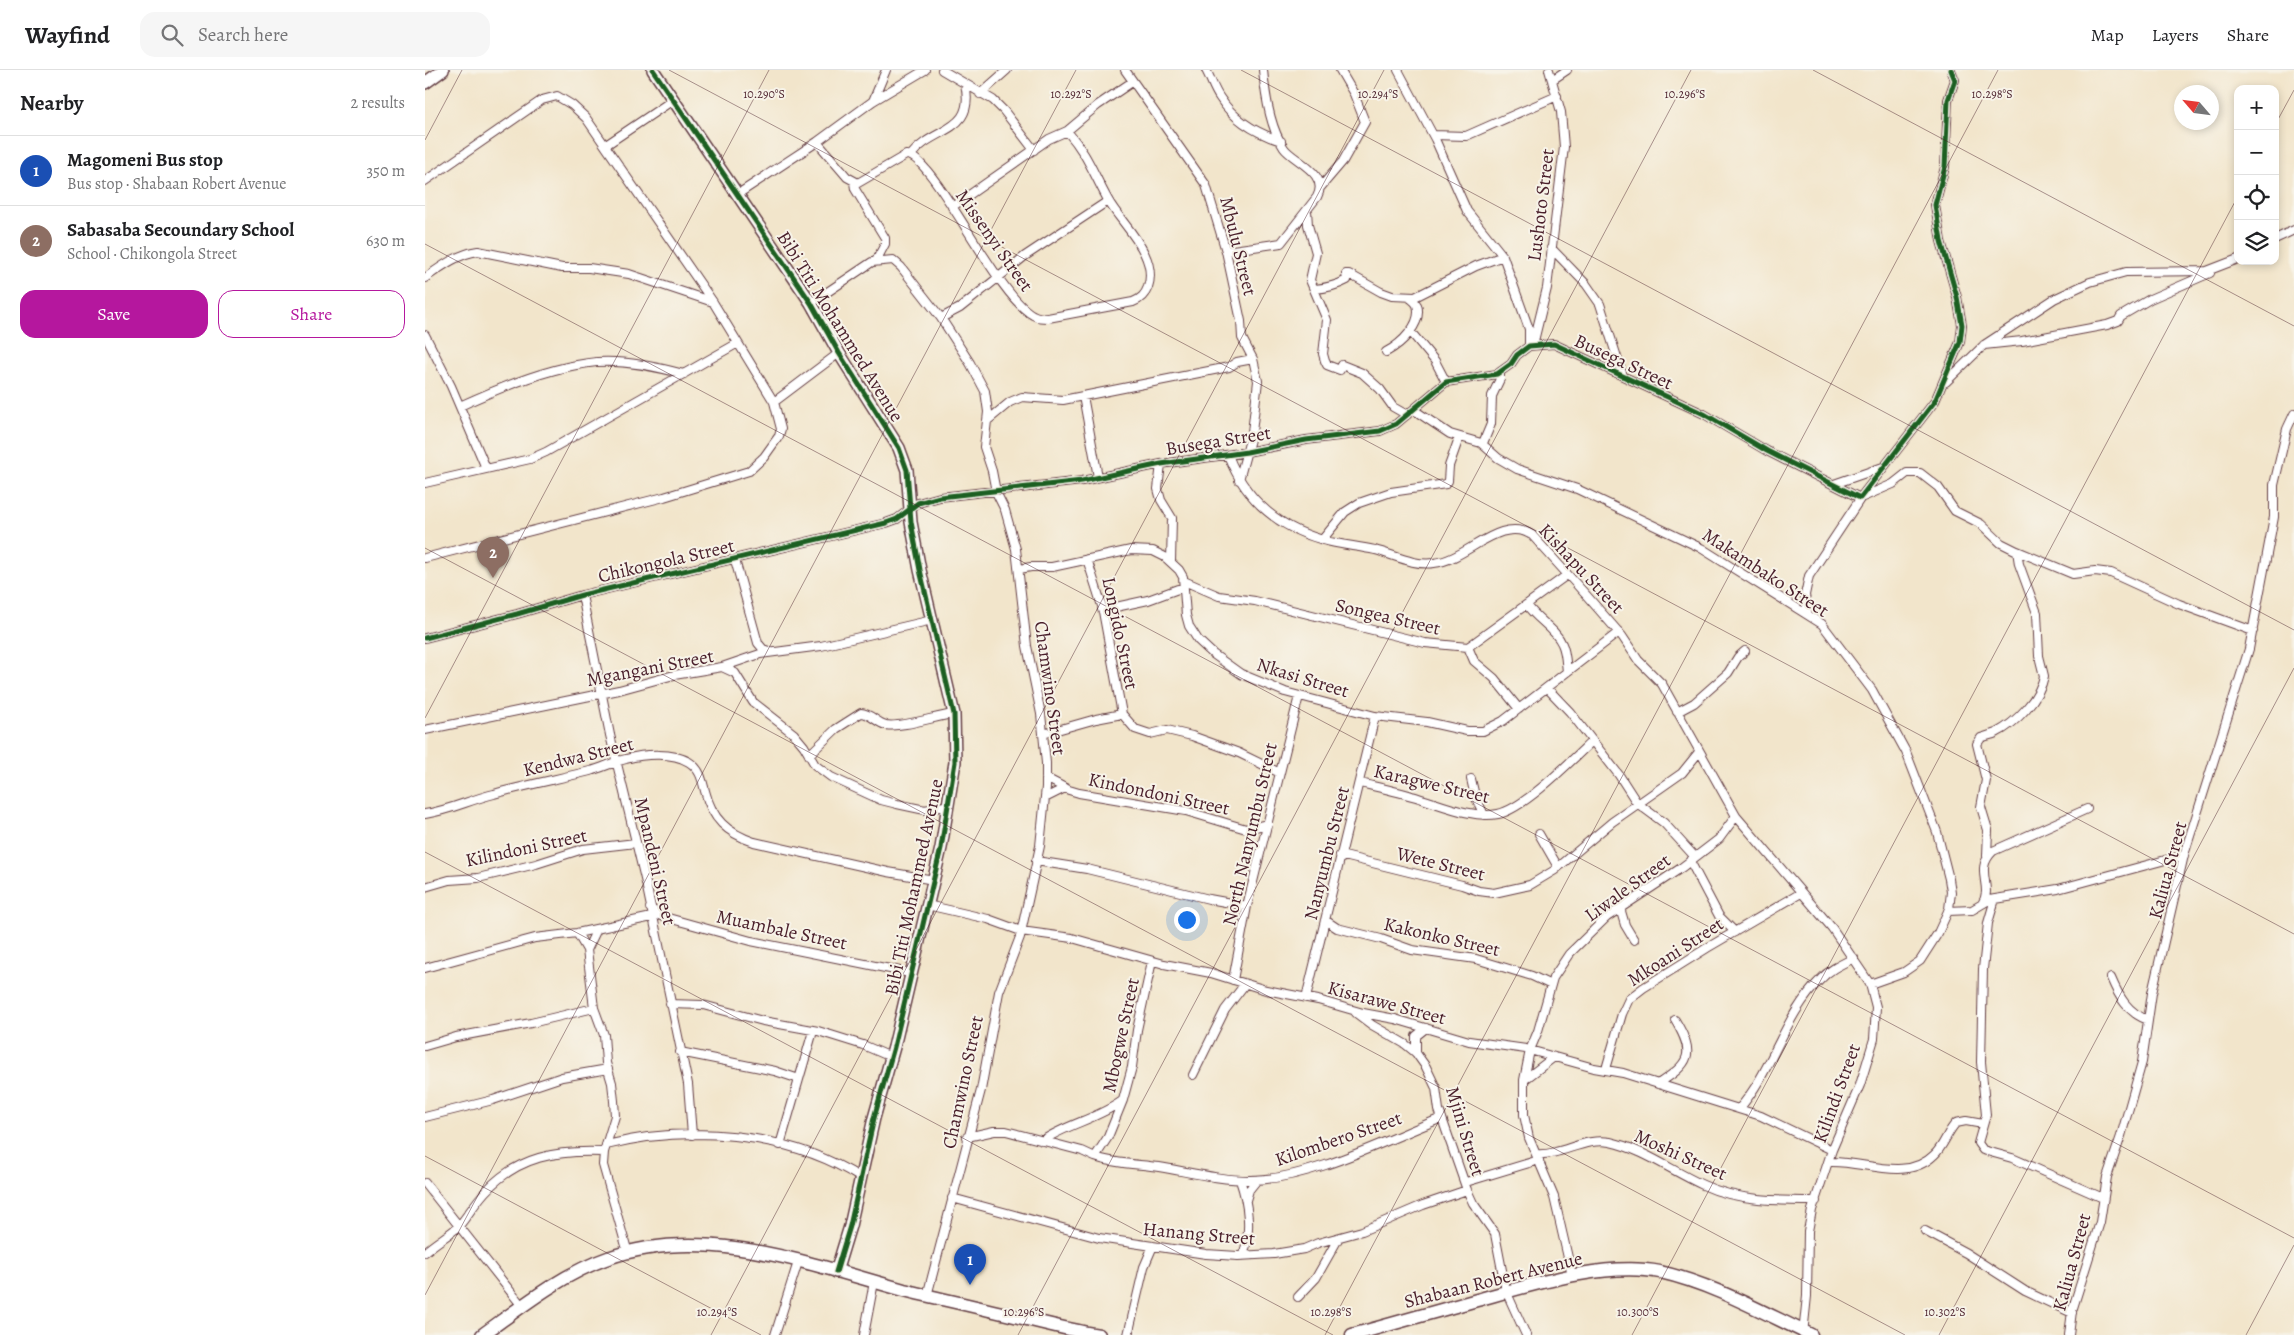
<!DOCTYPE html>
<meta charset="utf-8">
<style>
:root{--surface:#fff;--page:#f6f6f6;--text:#202124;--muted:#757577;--line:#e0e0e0;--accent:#b5179e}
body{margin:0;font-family:Alegreya,serif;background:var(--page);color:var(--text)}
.controls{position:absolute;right:15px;top:15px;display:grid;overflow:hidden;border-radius:10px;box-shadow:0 2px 8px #0003}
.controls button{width:45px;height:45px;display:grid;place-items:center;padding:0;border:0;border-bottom:1px solid var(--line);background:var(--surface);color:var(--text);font:25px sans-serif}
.compass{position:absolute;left:1749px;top:15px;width:45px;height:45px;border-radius:50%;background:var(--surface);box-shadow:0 2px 8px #0003;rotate:298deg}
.you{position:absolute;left:761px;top:849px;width:18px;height:18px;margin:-12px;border:4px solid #fff;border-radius:50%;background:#1a73e8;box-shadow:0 0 0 8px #1a73e833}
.badge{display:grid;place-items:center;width:32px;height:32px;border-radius:50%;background:var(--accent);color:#fff;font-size:16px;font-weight:700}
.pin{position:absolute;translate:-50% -41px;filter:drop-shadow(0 1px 2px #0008)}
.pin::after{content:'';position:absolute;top:26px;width:18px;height:15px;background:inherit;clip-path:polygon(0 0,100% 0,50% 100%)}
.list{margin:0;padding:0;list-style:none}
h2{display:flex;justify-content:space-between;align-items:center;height:65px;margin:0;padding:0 20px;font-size:21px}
h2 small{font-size:16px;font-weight:400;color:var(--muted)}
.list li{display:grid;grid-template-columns:32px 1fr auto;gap:15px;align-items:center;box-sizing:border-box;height:70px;padding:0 20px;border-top:1px solid var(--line)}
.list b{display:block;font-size:19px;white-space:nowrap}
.list p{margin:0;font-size:16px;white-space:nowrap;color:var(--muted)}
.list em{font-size:16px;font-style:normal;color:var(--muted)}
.actions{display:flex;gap:10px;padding:15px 20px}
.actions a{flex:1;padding:11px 0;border:1px solid var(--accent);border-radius:15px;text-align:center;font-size:18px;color:var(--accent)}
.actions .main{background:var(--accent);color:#fff}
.icon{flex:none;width:28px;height:28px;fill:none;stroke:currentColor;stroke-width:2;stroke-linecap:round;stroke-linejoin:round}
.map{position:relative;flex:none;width:1869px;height:1265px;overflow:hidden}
header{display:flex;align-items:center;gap:30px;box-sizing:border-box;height:70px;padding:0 25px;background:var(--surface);border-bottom:1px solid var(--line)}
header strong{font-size:24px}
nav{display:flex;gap:28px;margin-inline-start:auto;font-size:18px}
.search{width:350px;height:45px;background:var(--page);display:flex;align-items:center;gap:12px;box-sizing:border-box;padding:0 18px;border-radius:15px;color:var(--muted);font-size:19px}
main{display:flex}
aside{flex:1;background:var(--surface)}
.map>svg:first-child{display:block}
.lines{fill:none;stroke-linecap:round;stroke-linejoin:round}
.street-casing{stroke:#633d43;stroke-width:10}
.secondary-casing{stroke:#633d43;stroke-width:14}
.primary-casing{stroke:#633d43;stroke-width:15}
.street{stroke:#fff;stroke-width:8}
.secondary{stroke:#fff;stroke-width:11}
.primary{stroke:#fff;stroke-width:12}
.cycleway-casing{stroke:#f7f3e8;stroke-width:8}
.cycleway{stroke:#1b5e20;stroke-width:5}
.ticks{fill:none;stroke:#4a1f2b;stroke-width:1;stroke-opacity:0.45}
.labels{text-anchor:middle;stroke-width:4;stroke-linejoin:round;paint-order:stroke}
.street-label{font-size:19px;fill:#4a1f2b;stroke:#f7f3e8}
.ticks-label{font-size:12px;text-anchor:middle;fill:#4a1f2b;stroke:#f7f3e8;stroke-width:4;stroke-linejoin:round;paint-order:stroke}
</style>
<header>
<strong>Wayfind</strong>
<div class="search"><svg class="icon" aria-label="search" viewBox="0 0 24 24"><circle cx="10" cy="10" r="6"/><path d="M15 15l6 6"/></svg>Search here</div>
<nav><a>Map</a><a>Layers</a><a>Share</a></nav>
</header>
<main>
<aside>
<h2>Nearby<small>2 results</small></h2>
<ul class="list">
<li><span class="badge" style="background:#1a4fb4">1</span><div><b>Magomeni Bus stop</b><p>Bus stop · Shabaan Robert Avenue</p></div><em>350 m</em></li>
<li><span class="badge" style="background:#8d6e63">2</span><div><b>Sabasaba Secoundary School</b><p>School · Chikongola Street</p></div><em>630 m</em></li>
</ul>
<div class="actions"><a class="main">Save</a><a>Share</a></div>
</aside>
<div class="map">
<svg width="1869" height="1265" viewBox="0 0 1869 1265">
<rect width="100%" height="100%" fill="#f7f3e8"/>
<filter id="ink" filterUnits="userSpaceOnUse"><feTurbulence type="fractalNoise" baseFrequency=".02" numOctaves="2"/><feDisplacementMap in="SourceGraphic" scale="10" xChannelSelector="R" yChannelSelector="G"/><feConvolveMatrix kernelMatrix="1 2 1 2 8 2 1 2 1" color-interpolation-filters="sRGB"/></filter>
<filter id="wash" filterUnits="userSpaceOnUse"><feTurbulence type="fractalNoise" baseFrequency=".0096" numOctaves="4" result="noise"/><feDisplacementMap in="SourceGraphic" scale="20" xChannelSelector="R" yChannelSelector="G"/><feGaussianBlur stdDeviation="1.12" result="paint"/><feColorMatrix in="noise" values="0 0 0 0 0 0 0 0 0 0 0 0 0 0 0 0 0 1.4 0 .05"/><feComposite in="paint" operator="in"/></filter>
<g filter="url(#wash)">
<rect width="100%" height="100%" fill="#f2e5cb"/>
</g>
<g filter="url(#ink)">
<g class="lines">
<g class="street-casing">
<path id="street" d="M 517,0 L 568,30 L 579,41 L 609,80
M 700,0 L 781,115 L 801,181 L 816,251 L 817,268 L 828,289 L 833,311 L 827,362 L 814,410
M 781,0 C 786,9 789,20 795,28 C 809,50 831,63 856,71
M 973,0 L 1010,69 L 1042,141 L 1078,186 L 1104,259 L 1104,276
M 1127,10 L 1142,0
M 555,24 L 582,0
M 448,31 L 461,0
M 1008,65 L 1041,66 L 1132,26
M 392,72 L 422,107 L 433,113 L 481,85 C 507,83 571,226 608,245 C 613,248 617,248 623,248 L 708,232 C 716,229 720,225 723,217 C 734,185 696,154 683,130 C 668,103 663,85 642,61
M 181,75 L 248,30
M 486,85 C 509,56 551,63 540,14
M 0,111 L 117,30 L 132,26 L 147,35 L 161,48 L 288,232 L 349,332 L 356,359 L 354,366 L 339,387 L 324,401 L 239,427 L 0,488
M 429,112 L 430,119 L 460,168 L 460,174 L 451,191
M 895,118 L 918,91 L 940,52 L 929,24 L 915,0
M 313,124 L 392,72 L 448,31 L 500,0
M 527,137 L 624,69 L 642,61 L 673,35 L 707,12
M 882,140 L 883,155 L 891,183 L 885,210 L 902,250 L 898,284 L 900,291 L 902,295 L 915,300 L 917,295 L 937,303 L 955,319 L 968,337 L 982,345
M 1850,169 L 1869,160
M 1126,178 L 1161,214 L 1175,234 L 1198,306
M 801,181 L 856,173 L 892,127 C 905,103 868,91 859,78 C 845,58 840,23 838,0
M 0,208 C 17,196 33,184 53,181 L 137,198 L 164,198 L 204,204 L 288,232
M 890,219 C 902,218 911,216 922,210 L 921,204 L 924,204 L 956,222 L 967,226 L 990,227 L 1051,196 L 1078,186
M 386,233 L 447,192 L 468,190 L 476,197 L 516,248 L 545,293 L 560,321 L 563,342 L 559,377 L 567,401 L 571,422 L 580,440 L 591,479 L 602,576 L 616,644 L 621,693 L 621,717 L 615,776 L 595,867 L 574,922 L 556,1020 L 502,1226
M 516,248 L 535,238 L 600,186 L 683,131
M 985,261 L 1010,291 L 1021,312
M 0,265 L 26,316 L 61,398
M 1108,275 L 1122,218 L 1139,77 L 1136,42 L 1124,0
M 1559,275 L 1597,271 L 1682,255 L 1693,251 L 1696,246 L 1725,229 L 1785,203
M 961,282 C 976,274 998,254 992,235 C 990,231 987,230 984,227
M 1521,312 L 1559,275 L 1629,229 L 1665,212 L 1701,202 L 1782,201 L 1813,189
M 658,326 L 673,407
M 349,332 L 414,283
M 35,336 C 76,317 127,296 172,292 C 201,290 232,297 259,304
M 989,340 L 1025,364 L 1056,373 L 1073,388 L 1092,399 L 1152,419 L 1276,478 L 1397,554 L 1447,620 L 1481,682 L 1512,762 L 1524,809 L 1526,822 L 1524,839 L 1513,863 L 1495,891 L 1479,902 L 1445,914
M 562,351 L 585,332 L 597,327 L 638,330 L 804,297 L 812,292 L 828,289
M 1058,373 L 1066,354 L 1067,326 L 1075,309 L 1075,303
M 803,385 C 820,429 852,457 898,470 C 914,475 933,476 950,480 C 969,485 989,496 1009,493 C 1042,490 1074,445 1107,465 L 1162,526 L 1197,566 L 1213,590 L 1237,614 L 1311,746 L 1407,858 L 1445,914 L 1451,937 L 1449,969 L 1435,1015 L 1407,1080 L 1387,1140 L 1383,1161 L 1382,1226 L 1378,1264
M 736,394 L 733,419 L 736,430 L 747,448 L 746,492
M 0,413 L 105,389 L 121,382 L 313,273
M 1409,414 L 1458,397
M 1438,427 L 1468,414 L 1482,403 L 1495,403 L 1513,417 L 1530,441 L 1556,454 L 1576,473 L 1592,481 L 1648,504 L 1670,501 L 1686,503 L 1754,534 L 1828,561
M 897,470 L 920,442 L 934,433 L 966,422 L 1021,414 L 1023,411 L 1024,396 L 1034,368
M 662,489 L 677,536 L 697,644
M 310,490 L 333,573 L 338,579 L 346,582
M 594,499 L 606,497 L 627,497 L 706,480 L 728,481 L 740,487 L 754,500 L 758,507 L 761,545 L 764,556 L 773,570 L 788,584 L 816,604 L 860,622 L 950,646 L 1002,652 L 1042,661 L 1058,661 L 1078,651 L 1194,562
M 759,511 L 794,526 L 830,531 L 1000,573 L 1043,577 L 1142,505
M 157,525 L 185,665 L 221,813 L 263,1014 L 267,1065
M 1102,535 C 1111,549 1131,559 1137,574 C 1141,582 1141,594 1142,602
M 677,540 L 723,530 L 753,519 L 759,519
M 1383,545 L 1380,525 L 1384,506 L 1435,429
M 0,568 L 92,544 L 157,525 L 461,453 L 472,449 L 493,433 L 515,427 L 657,411 L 736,394 L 822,382 L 881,370 L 955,361 L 971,354 L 1021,312 L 1072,304 L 1086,294 L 1092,285 L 1104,276 L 1129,274 L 1279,344 L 1342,381 L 1435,428 L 1510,331 L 1535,272 L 1537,255 L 1532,227 L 1516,171 L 1510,135 L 1520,97 L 1523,30 L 1530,10 L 1526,0
M 1043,577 L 1049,591 L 1069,608 L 1094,639
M 297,597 L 335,584 L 396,576 L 507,550
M 1122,618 L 1145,642 L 1194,705 L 1212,733 L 1239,753 L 1270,787
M 1252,642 L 1269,633 L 1303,603 L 1313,587 L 1320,581
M 0,660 L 194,620 L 249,605 L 297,597 L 310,603 L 328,632 L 369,664 L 379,676 L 390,695 L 406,707 L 456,730 L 472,734 L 500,740 L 524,735
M 618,664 L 671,649 L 697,644 L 710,659 L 725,664 L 742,660 L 767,666 L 814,683 L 855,703
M 384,685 L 411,659 L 436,643 C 445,643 452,653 461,655 C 477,658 511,646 529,644
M 621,708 L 644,720 L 654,723 L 761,741 L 821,759 L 843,754
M 1046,709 L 1050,726 L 1059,745
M 935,713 C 952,717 970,721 987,726 C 1013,733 1046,749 1073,744 C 1099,739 1147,690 1167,671
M 620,728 L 640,718
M 0,744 C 26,740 44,730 69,724 C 100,715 133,709 165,701 C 177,698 188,692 201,689 C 219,684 248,682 264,692 C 275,699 277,709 280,721 C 287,749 302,763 329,772 L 463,802 L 509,810
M 1114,764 L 1133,797
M 915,785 L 1037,815 L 1054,821 L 1069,823 L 1105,815 L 1130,800 L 1187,752 L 1257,703 L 1274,682
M 1562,786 L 1563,760 L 1556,737 L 1561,710 L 1552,674 L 1556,668 C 1561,666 1566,665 1571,663 C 1591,653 1615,628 1619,606 L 1614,586 L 1612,543 L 1594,494 L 1592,481
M 611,791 L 662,799 L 784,829 L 822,836
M 1265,791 L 1294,846 L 1310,862
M 0,817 L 24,810 L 53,808 L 111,794 L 158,779 L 211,773
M 1570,829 L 1563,853 L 1558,899 L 1556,992 L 1561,1045 L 1553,1073 L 1558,1080 L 1587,1088 L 1678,1128
M 1557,834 C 1569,816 1548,800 1568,781 L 1662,739
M 502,835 L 563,849 L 596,861 L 647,868 L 739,894 L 786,903 L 841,920 L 893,930 L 938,943 L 970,949 L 1044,971 L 1101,979 L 1169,998 L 1198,1003 L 1336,1046 L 1407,1080
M 225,838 L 236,846 L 326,871 L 485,903
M 1195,838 L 1200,855 L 1209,870
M 1523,841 L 1547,840 L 1564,830 L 1633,819 L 1759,785
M 900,850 L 912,858 L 956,869 L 987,880 L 1051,889 L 1107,906 L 1126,915
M 152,863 L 162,880 L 169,938 L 179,965 L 181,993 L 187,1013 L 189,1031 L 190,1046 L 179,1082 L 178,1095 L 203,1183
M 162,880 L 172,859
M 0,898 L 110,868 L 152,863 L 227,847
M 1686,908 C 1694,927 1703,943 1723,950
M 808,910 L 822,836 L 874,626
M 881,928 L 950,646
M 245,934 L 278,935 L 338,951 L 393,961 L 438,975 L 466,987
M 931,943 L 947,955 L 980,974 L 991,983 L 1001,997 L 1011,1018 L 1014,1040 L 1042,1120 L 1048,1133 L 1070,1164 L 1081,1221 L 1101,1265
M 0,976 L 31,967 L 106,953 L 169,938
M 255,982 L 350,1001 L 374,1009
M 991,983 L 991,966 L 1001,958
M 1129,987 L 1099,1010 L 1099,1045 L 1104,1068 L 1129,1127 L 1147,1205
M 1181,999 L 1197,944 L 1204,929 L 1218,918 L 1282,878 L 1376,823
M 768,1005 L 800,940 L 820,914
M 1099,1010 L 1105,980 L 1113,961 L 1128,908 L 1144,884 L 1182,847 L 1256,798 L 1294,769 L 1311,746
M 1233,1014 C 1265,993 1271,985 1250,950
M 1314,1039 C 1348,1000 1359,945 1396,909 C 1405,899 1417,894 1429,888
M 0,1047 L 68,1030 L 137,1007 L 183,999
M 542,1067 L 569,1061 L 581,1061 L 657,1081 L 670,1087 L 683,1067 L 698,1030 L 707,997 L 712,960 L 727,891
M 617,1071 C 642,1054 672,1049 697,1031
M 181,1075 C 263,1054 364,1062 436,1108
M 355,1075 L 388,961
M 1111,1084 C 1137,1086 1159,1067 1185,1072 C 1218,1079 1247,1101 1278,1115 C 1312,1131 1354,1131 1391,1131
M 670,1087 C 690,1094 712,1094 734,1097 C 764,1102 794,1110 825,1110 C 884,1110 961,1070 1017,1048
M 1404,1092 C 1438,1090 1481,1113 1509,1085 C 1519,1076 1522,1062 1531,1053 L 1541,1051 L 1558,1054
M 815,1110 C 823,1133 827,1162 818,1185
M 1041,1112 L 1114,1090
M 0,1113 L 97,1236
M 527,1128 L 674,1168 L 781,1184 L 813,1186 L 849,1184 L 879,1179 L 893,1173 L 937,1161 L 998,1135 L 1042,1120
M 821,1130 L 824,1120 L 832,1110
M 1500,1161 L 1541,1183 L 1600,1221 L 1647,1243
M 0,1182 C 10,1173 24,1165 34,1156 C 43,1145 50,1133 60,1122 C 93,1086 132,1080 179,1082
M 873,1227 L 891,1208 L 913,1169
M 350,1265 L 373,1192
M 439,1265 L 449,1212
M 703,1265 L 719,1197 L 728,1176
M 1644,1265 L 1647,1241 L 1675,1152 L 1682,1107 L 1696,1066 L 1717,992 L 1727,923 L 1759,785 L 1824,579 L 1849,447 L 1849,415 L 1862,359 L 1869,344"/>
</g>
<g class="secondary-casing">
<path id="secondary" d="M 228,0 L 386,233 L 414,283 L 474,378 L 482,400 L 486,452 L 495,500 L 529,644 L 530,692 L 516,778 L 469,977 L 449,1048 L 425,1156 L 411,1202
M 0,13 L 18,0"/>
</g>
<g class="primary-casing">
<path id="primary" d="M 57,1265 C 96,1237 137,1204 183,1188 C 280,1154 384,1194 479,1220 C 507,1227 535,1233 564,1240 C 600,1248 637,1259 674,1265
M 927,1265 C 969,1253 1010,1242 1052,1230 C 1106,1215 1180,1191 1235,1202 C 1288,1214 1337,1242 1386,1265"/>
</g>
<use href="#street" class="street"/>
<use href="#secondary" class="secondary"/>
<use href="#primary" class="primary"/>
<g class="cycleway-casing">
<path id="cycleway" d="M 228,0 L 386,233 L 414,283 L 474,378 L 482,400 L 486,452 L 495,500 L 529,644 L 530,692 L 516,778 L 469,977 L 449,1048 L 425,1156 L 411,1202
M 0,568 L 92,544 L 157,525 L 461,453 L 472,449 L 493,433 L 515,427 L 657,411 L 736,394 L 822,382 L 881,370 L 955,361 L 971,354 L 1021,312 L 1072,304 L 1086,294 L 1092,285 L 1104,276 L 1129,274 L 1279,344 L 1342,381 L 1435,428 L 1510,331 L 1535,272 L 1537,255 L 1532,227 L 1516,171 L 1510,135 L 1520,97 L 1523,30 L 1530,10 L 1526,0"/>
</g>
<use href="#cycleway" class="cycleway"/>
</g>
</g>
<path class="ticks" d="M 244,0 L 1869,864M 816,0 L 1869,560M 1388,0 L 1869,256M 1850,55 L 1869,20M 0,70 L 37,0M 0,174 L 1869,1168M 0,478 L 1480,1265M 0,648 L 344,0M 0,782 L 908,1265M 0,1086 L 336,1265M 0,1225 L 651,0M 286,1265 L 959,0M 593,1265 L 1266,0M 900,1265 L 1573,0M 1207,1265 L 1813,126M 1514,1265 L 1869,598M 1821,1265 L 1869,1175"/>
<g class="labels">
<g class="street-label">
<text transform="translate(1115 135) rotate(-83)" y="7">Lushoto Street</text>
<text transform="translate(570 170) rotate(55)" y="7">Missenyi Street</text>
<text transform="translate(814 176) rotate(76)" y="7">Mbulu Street</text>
<text transform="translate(416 256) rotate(58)" y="7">Bibi Titi Mohammed Avenue</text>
<text transform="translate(1199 291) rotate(25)" y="7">Busega Street</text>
<text transform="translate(793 370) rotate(-9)" y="7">Busega Street</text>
<text transform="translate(241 490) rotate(-13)" y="7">Chikongola Street</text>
<text transform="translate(1157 498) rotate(47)" y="7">Kishapu Street</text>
<text transform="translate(1341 502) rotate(33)" y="7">Makambako Street</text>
<text transform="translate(963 546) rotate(13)" y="7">Songea Street</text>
<text transform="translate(696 563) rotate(78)" y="7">Longido Street</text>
<text transform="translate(225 597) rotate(-11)" y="7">Mgangani Street</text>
<text transform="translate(878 607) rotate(17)" y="7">Nkasi Street</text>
<text transform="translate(626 618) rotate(82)" y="7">Chamwino Street</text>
<text transform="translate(153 686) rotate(-14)" y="7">Kendwa Street</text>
<text transform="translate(1007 713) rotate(13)" y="7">Karagwe Street</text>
<text transform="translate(734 723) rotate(12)" y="7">Kindondoni Street</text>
<text transform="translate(824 764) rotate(-77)" y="7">North Nanyumbu Street</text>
<text transform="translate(101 777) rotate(-12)" y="7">Kilindoni Street</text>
<text transform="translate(901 783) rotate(-76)" y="7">Nanyumbu Street</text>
<text transform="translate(231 791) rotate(77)" y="7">Mpandeni Street</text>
<text transform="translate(1016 793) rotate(14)" y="7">Wete Street</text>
<text transform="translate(1742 800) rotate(-75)" y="7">Kaliua Street</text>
<text transform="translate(488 817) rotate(-78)" y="7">Bibi Titi Mohammed Avenue</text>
<text transform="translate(1202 817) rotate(-36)" y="7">Liwale Street</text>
<text transform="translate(357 859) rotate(12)" y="7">Muambale Street</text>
<text transform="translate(1017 866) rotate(13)" y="7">Kakonko Street</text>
<text transform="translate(1250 881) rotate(-33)" y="7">Mkoani Street</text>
<text transform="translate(962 932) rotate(15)" y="7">Kisarawe Street</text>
<text transform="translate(695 965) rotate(-78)" y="7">Mbogwe Street</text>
<text transform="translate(537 1012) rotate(-78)" y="7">Chamwino Street</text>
<text transform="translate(1411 1023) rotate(-70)" y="7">Kilindi Street</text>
<text transform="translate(1041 1061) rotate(73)" y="7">Mjini Street</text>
<text transform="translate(913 1068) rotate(-19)" y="7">Kilombero Street</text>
<text transform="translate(1256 1084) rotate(24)" y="7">Moshi Street</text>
<text transform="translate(774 1163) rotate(5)" y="7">Hanang Street</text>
<text transform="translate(1646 1192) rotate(-75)" y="7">Kaliua Street</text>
<text transform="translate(1068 1209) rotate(-14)" y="7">Shabaan Robert Avenue</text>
</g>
</g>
<g class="ticks-label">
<text x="339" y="28">10.290°S</text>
<text x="646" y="28">10.292°S</text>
<text x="953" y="28">10.294°S</text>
<text x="1260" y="28">10.296°S</text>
<text x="1567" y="28">10.298°S</text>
<text x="292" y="1246">10.294°S</text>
<text x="599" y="1246">10.296°S</text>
<text x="906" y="1246">10.298°S</text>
<text x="1213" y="1246">10.300°S</text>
<text x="1520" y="1246">10.302°S</text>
</g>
</svg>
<div class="controls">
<button>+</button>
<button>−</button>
<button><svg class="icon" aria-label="locate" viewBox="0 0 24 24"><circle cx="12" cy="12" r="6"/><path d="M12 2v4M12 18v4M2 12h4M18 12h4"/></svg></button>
<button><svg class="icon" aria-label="layers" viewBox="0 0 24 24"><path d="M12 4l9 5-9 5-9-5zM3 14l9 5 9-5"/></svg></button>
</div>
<svg class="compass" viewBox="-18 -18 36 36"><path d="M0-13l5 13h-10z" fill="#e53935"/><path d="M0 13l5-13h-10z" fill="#757577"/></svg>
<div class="you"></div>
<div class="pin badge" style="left:545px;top:1215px;background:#1a4fb4">1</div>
<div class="pin badge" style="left:68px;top:508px;background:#8d6e63">2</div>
</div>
</main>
